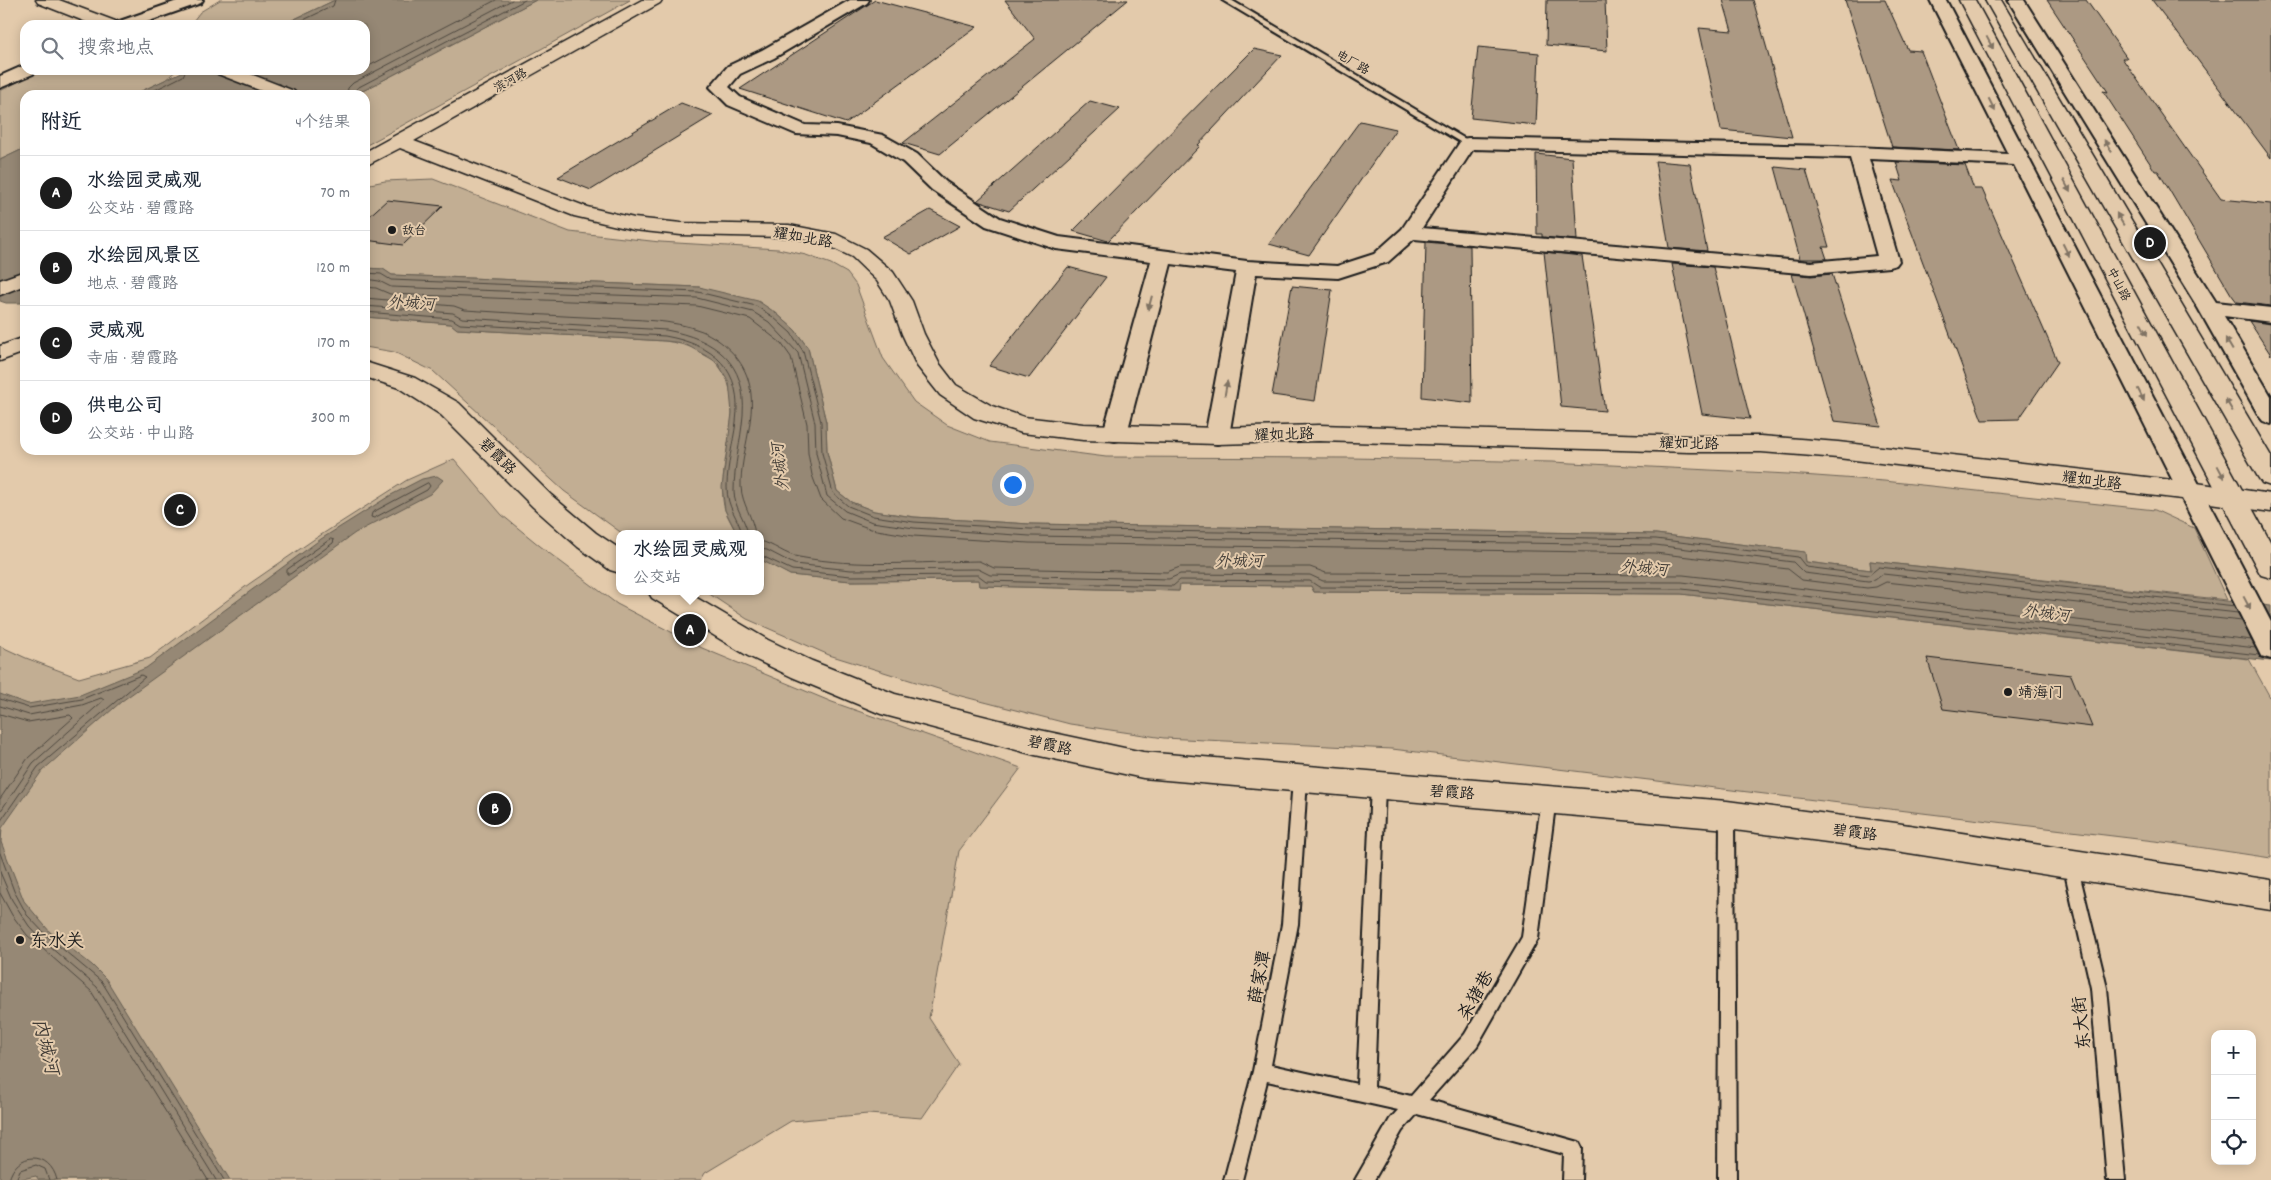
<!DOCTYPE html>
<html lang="zh">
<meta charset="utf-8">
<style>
:root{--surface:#fff;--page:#f6f6f7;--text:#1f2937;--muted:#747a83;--line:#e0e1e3;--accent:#1c1c1c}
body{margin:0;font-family:Dekko,"LXGW WenKai TC",sans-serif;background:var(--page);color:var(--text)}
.controls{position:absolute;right:15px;bottom:15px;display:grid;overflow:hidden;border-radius:10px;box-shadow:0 2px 12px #0003}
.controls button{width:45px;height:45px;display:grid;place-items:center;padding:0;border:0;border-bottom:1px solid var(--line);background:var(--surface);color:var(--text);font:25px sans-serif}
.you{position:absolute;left:1012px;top:484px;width:18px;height:18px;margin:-12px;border:4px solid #fff;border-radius:50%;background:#1a73e8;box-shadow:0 0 0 8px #1a73e833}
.badge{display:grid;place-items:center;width:32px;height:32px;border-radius:50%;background:var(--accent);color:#fff;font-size:16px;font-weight:700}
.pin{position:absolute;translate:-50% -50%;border:2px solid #fff;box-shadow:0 1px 5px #0006}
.popup{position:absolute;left:616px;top:530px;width:148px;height:65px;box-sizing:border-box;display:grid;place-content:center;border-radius:10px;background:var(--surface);filter:drop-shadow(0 1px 4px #0005);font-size:16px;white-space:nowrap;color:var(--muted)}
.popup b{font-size:19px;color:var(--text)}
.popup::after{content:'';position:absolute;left:50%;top:100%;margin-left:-10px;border:10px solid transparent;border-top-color:var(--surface)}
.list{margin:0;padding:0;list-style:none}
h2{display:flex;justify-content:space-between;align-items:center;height:65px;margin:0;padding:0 20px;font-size:21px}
h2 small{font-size:16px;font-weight:400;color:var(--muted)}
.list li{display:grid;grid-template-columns:32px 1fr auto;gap:15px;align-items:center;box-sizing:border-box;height:75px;padding:0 20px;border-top:1px solid var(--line)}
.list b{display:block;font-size:19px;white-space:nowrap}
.list p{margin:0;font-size:16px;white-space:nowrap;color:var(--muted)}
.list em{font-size:16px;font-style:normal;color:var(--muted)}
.icon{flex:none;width:28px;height:28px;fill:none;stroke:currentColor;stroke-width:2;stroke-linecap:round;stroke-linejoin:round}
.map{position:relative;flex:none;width:2271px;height:1180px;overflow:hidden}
.search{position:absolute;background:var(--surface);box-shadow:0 2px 12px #0003;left:20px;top:20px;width:350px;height:55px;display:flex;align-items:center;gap:12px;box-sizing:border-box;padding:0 18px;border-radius:15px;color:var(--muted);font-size:19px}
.panel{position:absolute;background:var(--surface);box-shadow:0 2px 12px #0003;left:20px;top:90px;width:350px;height:365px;border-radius:15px}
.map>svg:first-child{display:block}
.green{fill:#c2ae93;stroke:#6f6558}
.water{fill:#968874;stroke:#655d51}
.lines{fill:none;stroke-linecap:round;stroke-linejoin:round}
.shore{stroke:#4d473f;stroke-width:1}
.building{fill:#ac9983;stroke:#1c1c1c}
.service-casing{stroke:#1c1c1c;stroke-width:4}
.minor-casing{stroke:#1c1c1c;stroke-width:4}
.tertiary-casing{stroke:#1c1c1c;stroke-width:3}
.primary-casing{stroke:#1c1c1c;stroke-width:3}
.service{fill:#e3caab;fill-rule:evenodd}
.minor{fill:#e3caab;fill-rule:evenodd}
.tertiary{fill:#e3caab;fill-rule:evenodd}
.primary{fill:#e3caab;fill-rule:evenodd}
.oneway{fill:#807364}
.poi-dot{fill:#1c1c1c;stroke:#e3caab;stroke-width:2}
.labels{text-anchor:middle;stroke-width:4;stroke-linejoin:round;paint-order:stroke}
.far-street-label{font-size:12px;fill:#1c1c1c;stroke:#e3caab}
.far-poi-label{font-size:12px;fill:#1c1c1c;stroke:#e3caab;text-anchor:start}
.street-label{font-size:15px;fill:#1c1c1c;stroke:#e3caab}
.poi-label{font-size:15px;fill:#1c1c1c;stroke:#e3caab;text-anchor:start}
.water-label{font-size:16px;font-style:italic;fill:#413c36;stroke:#e3caab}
.near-poi-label{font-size:18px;fill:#1c1c1c;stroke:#e3caab;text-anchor:start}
.near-street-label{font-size:18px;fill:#1c1c1c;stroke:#e3caab}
.near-water-label{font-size:19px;font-style:italic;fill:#413c36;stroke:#e3caab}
</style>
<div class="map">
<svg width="2271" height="1180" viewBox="0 0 2271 1180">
<rect width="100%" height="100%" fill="#e3caab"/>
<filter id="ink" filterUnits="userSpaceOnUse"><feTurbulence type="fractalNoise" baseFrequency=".02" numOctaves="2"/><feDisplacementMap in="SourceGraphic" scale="10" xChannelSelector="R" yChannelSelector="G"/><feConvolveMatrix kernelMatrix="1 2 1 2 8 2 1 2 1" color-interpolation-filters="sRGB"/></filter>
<g filter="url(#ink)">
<path class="green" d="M 220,0 L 335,0 L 282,25 L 190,25 L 200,12 Z
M 536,0 L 630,0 L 365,146 L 365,95 L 355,95 Z
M 41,70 L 177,70 L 165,80 L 133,95 L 25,95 L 25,148 L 0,160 L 0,91 Z
M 433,179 L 570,232 L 660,242 L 778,249 L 806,255 L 831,264 L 847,273 L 856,285 L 883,358 L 914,402 L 947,425 L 990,442 L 1106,457 L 1351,458 L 1552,462 L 1788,474 L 1884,481 L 2155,510 L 2194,528 L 2227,600 L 1870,561 L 1871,570 L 1806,562 L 1804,552 L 1656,534 L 1030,524 L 914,517 L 874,511 L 851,502 L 837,491 L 827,452 L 826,422 L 808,348 L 795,330 L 776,313 L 699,287 L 391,275 L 383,269 L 365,268 L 365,185 L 385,181 Z
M 365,317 L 451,324 L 458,329 L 665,341 C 707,347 733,366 732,412 C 732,430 726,450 724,469 C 723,482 721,497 725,510 C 728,518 733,526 737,534 L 623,534 L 564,491 L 433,371 L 394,352 L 365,347 Z
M 454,459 L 502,515 L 545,550 L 617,604 L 702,648 L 832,702 L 1021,768 L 959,851 L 929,1018 L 959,1064 L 922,1118 L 868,1114 L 791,1121 L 705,1173 L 701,1180 L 0,1180 L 0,646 L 26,658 L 79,678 L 150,658 L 249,584 L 313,540 L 407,480 Z
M 760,558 L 790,575 L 851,581 L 979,580 L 979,586 L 1179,591 L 1179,585 L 1311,586 L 1314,592 L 1681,594 L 2249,659 L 2271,699 L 2271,858 L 2171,843 L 1392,749 L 1164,738 L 1070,724 L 961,696 L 829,655 L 747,619 L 705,591 L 760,591 Z"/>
<path class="water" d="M 335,0 L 536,0 L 355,95 L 133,95 L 186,70 L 365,70 L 365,25 L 282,25 Z
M 25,148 L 25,303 L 6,303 L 0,301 L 0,160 Z
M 365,268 L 383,269 L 392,275 L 699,287 L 758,301 L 776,313 L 795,330 L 808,348 L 826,422 L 827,452 L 837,491 L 851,502 L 874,511 L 914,517 L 1030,524 L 1656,534 L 1805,552 L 1806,562 L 1871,570 L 1870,561 L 2271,606 L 2271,661 L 1681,594 L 1314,592 L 1311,586 L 1180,585 L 1179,591 L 979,586 L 978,580 L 851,581 L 790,575 L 763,561 L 760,558 L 760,534 L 737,534 L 725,510 L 722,487 L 732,413 L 729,382 L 717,362 L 683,343 L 665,341 L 457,329 L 451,324 L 365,317 Z
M 437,476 L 443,480 L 430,494 L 355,533 L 122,701 L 42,771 L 2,828 L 1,842 L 24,901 L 50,932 L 92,965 L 106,979 L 230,1180 L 39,1180 L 36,1176 L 17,1180 L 0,1180 L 0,694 L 28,704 L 80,695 L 146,668 L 321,539 L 391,495 L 422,479 Z"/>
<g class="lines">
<path class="shore" d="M 293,25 L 333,6 L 335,0
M 365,68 L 496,0
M 145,95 L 183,76 L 186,70
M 347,95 L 348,88 L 353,83 L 512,0
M 354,95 L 357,88 L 525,0
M 365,273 L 381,274 L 391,280 L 698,292 L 756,306 L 773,317 L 791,333 L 803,351 L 821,422 L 822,453 L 833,493 L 848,506 L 873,516 L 914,522 L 1030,529 L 1656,539 L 1798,557 L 1806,567 L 1869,575 L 1879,567 L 2235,606
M 365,279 L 379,281 L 391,287 L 697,298 L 753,312 L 769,322 L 798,353 L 815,423 L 816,453 L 827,496 L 845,511 L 872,522 L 914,528 L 1030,536 L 1655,545 L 1793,562 L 1804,573 L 1868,581 L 1875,580 L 1883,574 L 2238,613
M 365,287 L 376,288 L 390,294 L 697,306 L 750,319 L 781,343 L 791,357 L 807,424 L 808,453 L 812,475 L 821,499 L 841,518 L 871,529 L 913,536 L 1029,543 L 1655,553 L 1788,569 L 1802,580 L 1867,588 L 1876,587 L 1886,582 L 2242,621
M 365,298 L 454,306 L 465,310 C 512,313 558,316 605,318 C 637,320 671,319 702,331 C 722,340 741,357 748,379 C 759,415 740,451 741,487 C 742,504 753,517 755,534
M 365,306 L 453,313 L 462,318 L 666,330 C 715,339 747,362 743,415 C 741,441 734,465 734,491 C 734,508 745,518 748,534
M 365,312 L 452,319 L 460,324 L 665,336 C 714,345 743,369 736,422 C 733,444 727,465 727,487 C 727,509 738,516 742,534
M 428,483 L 430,486 L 427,490 L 374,518 L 371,517 L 372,513 Z
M 331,539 L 334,540 L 333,543 L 290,574 L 287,574 L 287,570 Z
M 760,541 C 774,544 785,555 799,557 C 858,568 919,562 979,561 L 994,568 L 1167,572 L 1180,567 L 1310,567 L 1326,573 L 1683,575 L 2252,640
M 760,549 L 767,550 L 794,564 L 851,570 L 978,569 L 990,575 L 1169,579 L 1180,574 L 1310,575 L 1323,581 L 1682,582 L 2256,648
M 760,555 L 792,570 L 851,576 L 978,575 L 986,581 L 1173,586 L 1180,580 L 1310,581 L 1319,587 L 1682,589 L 2259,655
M 0,699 L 29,708 L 82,699 L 141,675 L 145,677 L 38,767 L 0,822
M 0,706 L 29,715 L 82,705 L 101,698 L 104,700 L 33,763 L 0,812
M 0,714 L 28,722 L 70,715 L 73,718 L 28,758 L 0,799
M 0,853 L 14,891 L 27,915 L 47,936 L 102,982 L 224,1180
M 0,872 L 12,900 L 29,926 L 43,941 L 97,987 L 216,1180
M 0,893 L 12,915 L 27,935 L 91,991 L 208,1180
M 9,1180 C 16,1151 50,1150 57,1180
M 16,1180 L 20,1170 L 36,1165 L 45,1169 L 49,1180"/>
</g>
<path class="building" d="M 875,0 L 977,27 L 846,123 L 740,89 Z
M 1005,0 L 1128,0 L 940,154 L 903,143 L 1035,39 Z
M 1547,0 L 1605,0 L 1607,51 L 1546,45 Z
M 1723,0 L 1753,0 L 1792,137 L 1721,130 L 1699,28 L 1732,31 Z
M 1845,0 L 1885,0 L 1908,50 L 1921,51 L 1959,150 L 1892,147 Z
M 2047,0 L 2086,0 L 2127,58 L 2122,58 L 2221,199 L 2271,204 L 2271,306 L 2237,302 L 2231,294 L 2158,171 L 2155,171 L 2103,91 L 2108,92 Z
M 2152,0 L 2271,0 L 2271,158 L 2185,43 Z
M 1478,47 L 1539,53 L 1536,125 L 1471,118 Z
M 1254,49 L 1282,55 L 1198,145 L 1200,146 L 1108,241 L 1073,231 Z
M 1090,101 L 1120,109 L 1009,211 L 977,201 Z
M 681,103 L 713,115 L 591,190 L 558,177 Z
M 1360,121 L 1396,129 L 1309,255 L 1269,244 Z
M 1536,154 L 1572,158 L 1577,240 L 1542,237 L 1542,234 L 1537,234 Z
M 1655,161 L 1690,164 L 1707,251 L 1669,248 Z
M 1896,162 L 1965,165 L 1974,189 L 1982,189 L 2058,362 L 2019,419 L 1982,420 L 1892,180 L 1902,181 Z
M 1775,167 L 1806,170 L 1829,247 L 1823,247 L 1827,259 L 1800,259 Z
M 387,200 L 443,206 L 403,245 L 365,240 L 365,220 Z
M 930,210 L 960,226 L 911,254 L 882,237 Z
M 1426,242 L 1470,246 L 1472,403 L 1422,397 Z
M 1544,252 L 1582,256 L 1605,411 L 1561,407 Z
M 1672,264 L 1713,267 L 1750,419 L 1702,414 Z
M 1068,267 L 1106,277 L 1029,378 L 989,366 Z
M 1792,274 L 1811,276 L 1832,274 L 1881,426 L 1834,421 Z
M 1292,286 L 1332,290 L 1315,401 L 1272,395 Z
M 2249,321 L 2271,324 L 2271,355 Z
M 1927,658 L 2071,675 L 2092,727 L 1943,709 Z"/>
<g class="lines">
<g class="service-casing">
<path id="service" d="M 1222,0 L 1231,0 L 1472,143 L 1465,145 Z
M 1300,773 L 1305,775 L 1307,779 L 1298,924 L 1271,1065 L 1357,1084 L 1371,786 L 1373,782 L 1378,780 L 1383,782 L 1385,786 L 1374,1087 L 1411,1096 L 1465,1034 L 1522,937 L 1542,798 L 1544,794 L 1549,792 L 1554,794 L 1556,798 L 1538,939 L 1477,1046 L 1429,1100 L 1579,1142 L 1582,1148 L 1581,1180 L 1563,1180 L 1564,1154 L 1417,1114 L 1402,1131 L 1374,1180 L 1355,1180 L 1390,1119 L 1398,1110 L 1267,1081 L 1242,1180 L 1224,1180 L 1253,1071 L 1282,924 L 1293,779 L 1295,775 Z
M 1727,809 L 1732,811 L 1734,815 L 1736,1180 L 1718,1180 L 1720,815 L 1722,811 Z
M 2070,857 L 2075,859 L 2077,864 L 2107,988 L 2125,1180 L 2107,1180 L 2091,988 L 2063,864 L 2065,859 Z"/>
</g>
<g class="minor-casing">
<path id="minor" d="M 180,0 L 203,0 L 201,3 L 138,25 L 115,25 L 117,22 Z
M 850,0 L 869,0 L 867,3 L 774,58 L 740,74 L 729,87 L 740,97 L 805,125 L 837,126 L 883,135 L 917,154 L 946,182 L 1000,218 L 1059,237 L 1247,261 L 1337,266 L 1374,254 L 1402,229 L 1462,139 L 1468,138 L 1834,146 L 2008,154 L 1930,0 L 1946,0 L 2271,622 L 2271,659 L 2261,656 L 2257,648 L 2014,165 L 1869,159 L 1899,261 L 1896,265 L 1889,267 L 1811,274 L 1414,239 L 1388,262 L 1338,278 L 1256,274 L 1229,436 L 1225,442 L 1217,444 L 1209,442 L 1205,436 L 1236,272 L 1171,264 L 1127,433 L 1123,439 L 1115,441 L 1107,439 L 1103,433 L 1151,261 L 1056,249 L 986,226 L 932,190 L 903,162 L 871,143 L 837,136 L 796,134 L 728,105 L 710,87 L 728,66 L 762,50 ZM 1473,149 L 1850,158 L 1877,256 L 1811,262 L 1422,228 Z
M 2008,0 L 2024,0 L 2216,302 L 2271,308 L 2271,322 L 2224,316 L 2271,396 L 2271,424 L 2263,421 L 2259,416 L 2198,308 Z
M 25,65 L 25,70 L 35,70 L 33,74 L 0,88 L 0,76 Z"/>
</g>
<g class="tertiary-casing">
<path id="tertiary" d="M 36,0 L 59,0 L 115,21 L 117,25 L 94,25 L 38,3 Z
M 642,0 L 662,0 L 660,3 L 414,141 L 587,207 L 634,218 L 681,223 L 789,225 L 836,234 L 866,249 L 893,272 L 912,301 L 924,334 L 939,363 L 956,385 L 992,406 L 1024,417 L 1083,424 L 1217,428 L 1319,425 L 1689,436 L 1761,436 L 1838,442 L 2190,482 L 2271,494 L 2271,512 L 2190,500 L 1838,458 L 1761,452 L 1689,452 L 1319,441 L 1217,444 L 1083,440 L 1022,433 L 974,418 L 940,395 L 917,366 L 902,334 L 890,301 L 877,281 L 852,257 L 823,243 L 789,237 L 681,235 L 634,230 L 574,216 L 400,148 L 365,166 L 365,152 Z
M 215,70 L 240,70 L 294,91 L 297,95 L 272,95 L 218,74 Z
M 25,271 L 25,285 L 0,295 L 0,280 Z
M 25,337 L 25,352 L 0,361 L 0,346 Z
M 365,362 L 415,378 L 459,403 L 551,495 L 596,533 L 620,549 L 620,573 L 610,570 L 578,547 L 533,507 L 441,415 L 399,388 L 365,377 Z
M 648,591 L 685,591 L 768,640 L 812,661 L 895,694 L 1035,729 L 1143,752 L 1727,801 L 1896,823 L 2271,880 L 2271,910 L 1896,851 L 1727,829 L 1143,778 L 1035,755 L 881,714 L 792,677 L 748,656 L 652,598 Z"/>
</g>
<g class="primary-casing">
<path id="primary" d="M 1959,0 L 1975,0 L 2271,543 L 2271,578 L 2261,575 L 2257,568 Z
M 1985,0 L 2001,0 L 2271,456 L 2271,486 L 2262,483 L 2258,477 Z"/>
</g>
<use href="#service" class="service"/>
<use href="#minor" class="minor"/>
<use href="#tertiary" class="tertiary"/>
<use href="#primary" class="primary"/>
</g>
<defs><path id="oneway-solid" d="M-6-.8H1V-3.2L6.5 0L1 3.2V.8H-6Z" transform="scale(1.25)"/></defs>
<g class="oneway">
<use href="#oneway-solid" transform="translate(1990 43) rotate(62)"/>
<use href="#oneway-solid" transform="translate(1992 105) rotate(63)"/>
<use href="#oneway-solid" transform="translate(2108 146) rotate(-122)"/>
<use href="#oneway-solid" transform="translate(2067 186) rotate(62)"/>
<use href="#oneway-solid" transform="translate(2120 219) rotate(-120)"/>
<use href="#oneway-solid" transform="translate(2066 250) rotate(63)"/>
<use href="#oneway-solid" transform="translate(1150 303) rotate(105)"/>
<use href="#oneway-solid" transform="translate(2144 329) rotate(62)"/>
<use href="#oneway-solid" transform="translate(2229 344) rotate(-120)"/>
<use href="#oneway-solid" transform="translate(1226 388) rotate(-80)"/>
<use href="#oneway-solid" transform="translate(2141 395) rotate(63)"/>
<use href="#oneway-solid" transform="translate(2229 405) rotate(-120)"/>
<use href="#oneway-solid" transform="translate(2221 472) rotate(62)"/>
<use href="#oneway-solid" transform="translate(2247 603) rotate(62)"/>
</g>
</g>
<g class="poi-dot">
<circle cx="392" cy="230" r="5"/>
<circle cx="2008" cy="692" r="5"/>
<circle cx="20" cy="940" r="5"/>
</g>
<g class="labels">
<g class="far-street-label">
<text transform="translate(1353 62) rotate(30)" y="4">电厂路</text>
<text transform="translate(510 80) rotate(-29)" y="4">滨河路</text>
<text transform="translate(2119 284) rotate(62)" y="4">中山路</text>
</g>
<g class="far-poi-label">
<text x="402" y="234">敌台</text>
</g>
<g class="street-label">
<text transform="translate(803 237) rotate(10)" y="5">耀如北路</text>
<text transform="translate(1284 434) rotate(-2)" y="5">耀如北路</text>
<text transform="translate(1689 443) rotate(1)" y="5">耀如北路</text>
<text transform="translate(498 456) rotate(45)" y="5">碧霞路</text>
<text transform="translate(2092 480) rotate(7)" y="5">耀如北路</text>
<text transform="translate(1050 745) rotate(12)" y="5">碧霞路</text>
<text transform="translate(1452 792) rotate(4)" y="5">碧霞路</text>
<text transform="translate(1855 832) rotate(7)" y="5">碧霞路</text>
</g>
<g class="poi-label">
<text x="2018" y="697">靖海门</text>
</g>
<g class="water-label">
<text transform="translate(411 302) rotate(3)" y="6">外城河</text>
<text transform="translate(779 467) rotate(-97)" y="6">外城河</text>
<text x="1239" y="566">外城河</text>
<text transform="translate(1644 567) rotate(5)" y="6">外城河</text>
<text transform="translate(2046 612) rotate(7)" y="6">外城河</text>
</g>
<g class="near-poi-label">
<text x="30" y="946">东水关</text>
</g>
<g class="near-street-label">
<text transform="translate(1259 977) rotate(-79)" y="6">薛家潭</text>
<text transform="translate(1475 995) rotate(-60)" y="6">杀猪巷</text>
<text transform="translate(2081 1023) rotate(-96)" y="6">东大街</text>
</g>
<g class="near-water-label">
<text transform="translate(47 1046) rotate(76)" y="7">内城河</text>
</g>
</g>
</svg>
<div class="controls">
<button>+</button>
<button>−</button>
<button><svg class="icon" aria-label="locate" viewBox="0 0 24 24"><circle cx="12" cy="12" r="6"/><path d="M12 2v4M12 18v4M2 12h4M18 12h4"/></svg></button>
</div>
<div class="you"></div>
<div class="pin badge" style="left:690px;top:630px">A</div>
<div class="popup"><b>水绘园灵威观</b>公交站</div>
<div class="pin badge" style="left:495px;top:809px">B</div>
<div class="pin badge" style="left:180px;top:510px">C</div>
<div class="pin badge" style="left:2150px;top:243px">D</div>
<div class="search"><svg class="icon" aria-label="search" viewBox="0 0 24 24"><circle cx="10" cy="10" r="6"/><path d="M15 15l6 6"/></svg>搜索地点</div>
<section class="panel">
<h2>附近<small>4个结果</small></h2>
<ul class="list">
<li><span class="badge">A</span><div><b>水绘园灵威观</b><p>公交站 · 碧霞路</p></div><em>70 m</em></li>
<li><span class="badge">B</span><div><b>水绘园风景区</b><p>地点 · 碧霞路</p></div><em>120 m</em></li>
<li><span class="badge">C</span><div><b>灵威观</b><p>寺庙 · 碧霞路</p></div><em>170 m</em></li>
<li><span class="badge">D</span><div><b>供电公司</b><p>公交站 · 中山路</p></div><em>300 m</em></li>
</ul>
</section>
</div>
